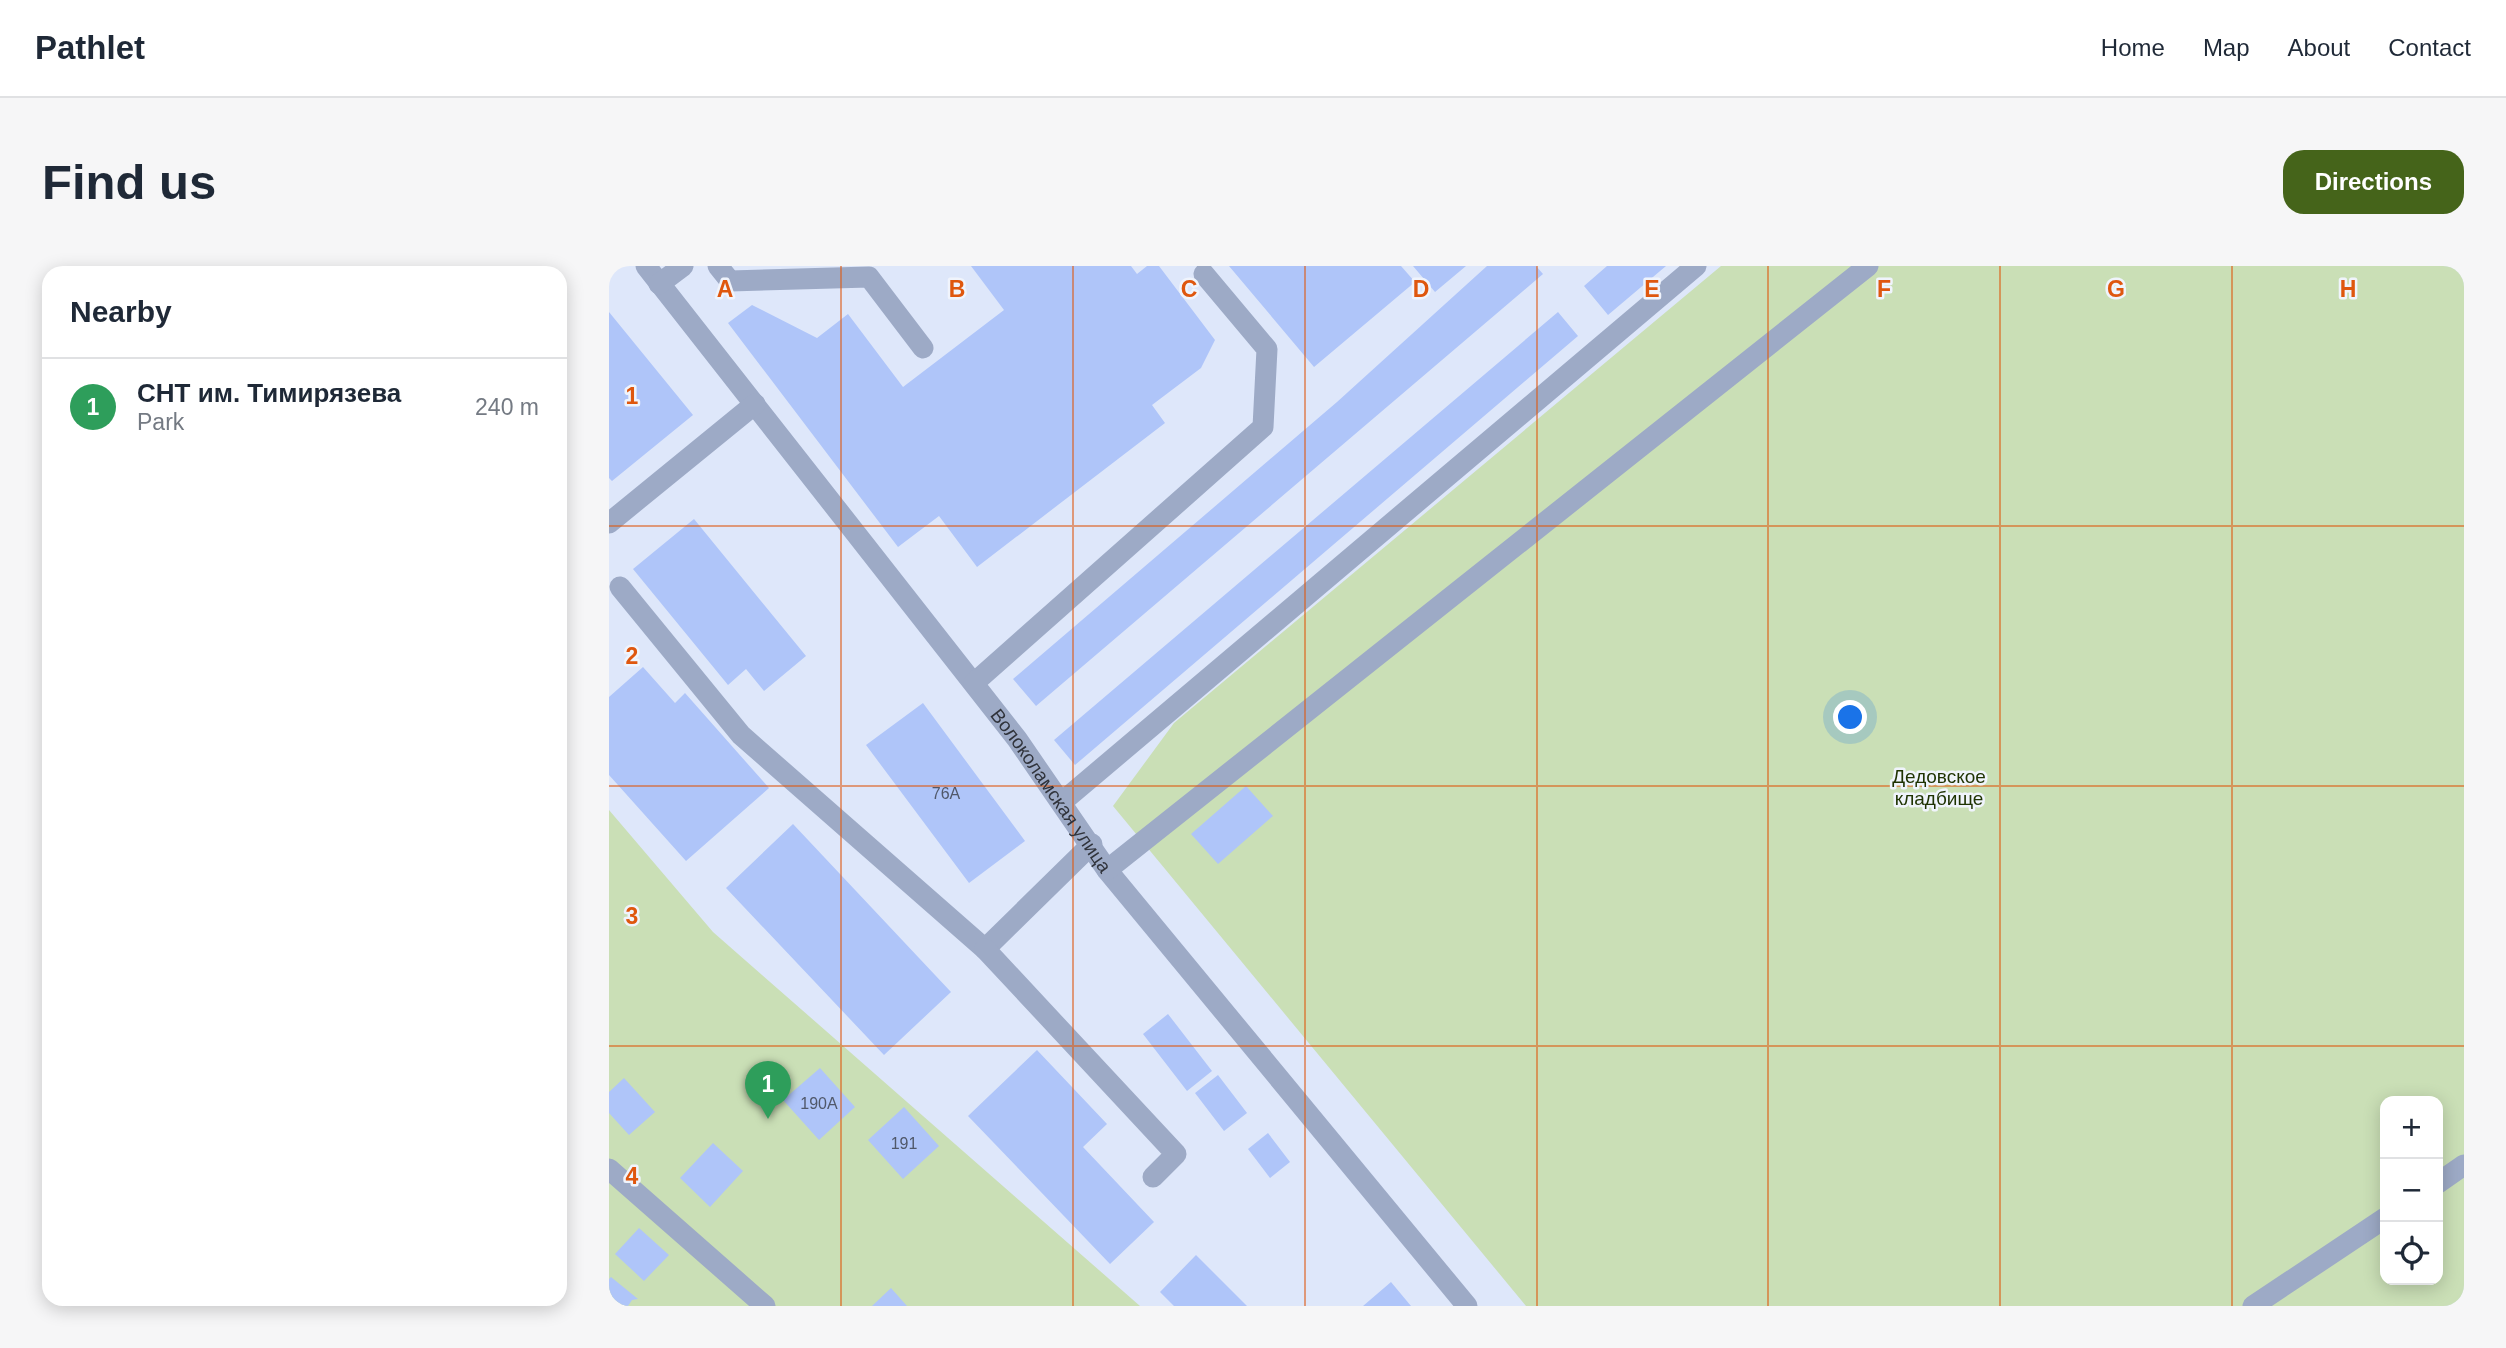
<!DOCTYPE html>
<meta charset="utf-8">
<style>
:root{--surface:#fff;--page:#f6f6f7;--text:#1f2937;--muted:#747a83;--line:#e0e1e3;--accent:#45641a}
body{margin:0;font-family:Arial,sans-serif;background:var(--page);color:var(--text)}
.controls{position:absolute;right:21px;bottom:21px;display:grid;overflow:hidden;border-radius:14px;box-shadow:0 4px 18px #0003}
.controls button{width:63px;height:63px;display:grid;place-items:center;padding:0;border:0;border-bottom:2px solid var(--line);background:var(--surface);color:var(--text);font:35px sans-serif}
.you{position:absolute;left:1242px;top:452px;width:24px;height:24px;margin:-18px;border:5px solid #fff;border-radius:50%;background:#1a73e8;box-shadow:0 0 0 10px #1a73e833}
.badge{display:grid;place-items:center;width:46px;height:46px;border-radius:50%;background:var(--accent);color:#fff;font-size:23px;font-weight:700}
.pin{position:absolute;translate:-50% -58px;filter:drop-shadow(0 2px 4px #0008)}
.pin::after{content:'';position:absolute;top:37px;width:24px;height:21px;background:inherit;clip-path:polygon(0 0,100% 0,50% 100%)}
.list{margin:0;padding:0;list-style:none}
h2{display:flex;justify-content:space-between;align-items:center;height:91px;margin:0;padding:0 28px;font-size:30px}
h2 small{font-size:23px;font-weight:400;color:var(--muted)}
.list li{display:grid;grid-template-columns:46px 1fr auto;gap:21px;align-items:center;box-sizing:border-box;height:98px;padding:0 28px;border-top:2px solid var(--line)}
.list b{display:block;font-size:26px;white-space:nowrap}
.list p{margin:0;font-size:23px;white-space:nowrap;color:var(--muted)}
.list em{font-size:23px;font-style:normal;color:var(--muted)}
.icon{flex:none;width:38px;height:38px;fill:none;stroke:currentColor;stroke-width:2;stroke-linecap:round;stroke-linejoin:round}
.map{position:relative;flex:none;width:1855px;height:1040px;overflow:hidden;border-radius:21px}
header{display:flex;align-items:center;gap:42px;box-sizing:border-box;height:98px;padding:0 35px;background:var(--surface);border-bottom:2px solid var(--line)}
header strong{font-size:33px}
nav{display:flex;gap:38px;margin-inline-start:auto;font-size:24px}
.intro{display:flex;align-items:center;justify-content:space-between;box-sizing:border-box;height:168px;padding:0 42px}
h1{margin:0;font-size:49px}
.button{padding:18px 32px;border-radius:21px;background:var(--accent);color:#fff;font-size:24px;font-weight:700}
main{display:flex;gap:42px;padding:0 42px}
aside{flex:1;background:var(--surface);border-radius:21px;box-shadow:0 4px 18px #0003}
.map>svg:first-child{display:block}
.green{fill:#cadfb6;fill-rule:evenodd}
.building{fill:#afc5f9}
.lines{fill:none;stroke-linecap:round;stroke-linejoin:round}
.minor{stroke:#9daac6;stroke-width:21}
.grid{fill:none;stroke:#df570e;stroke-width:2;stroke-opacity:0.55}
.labels{text-anchor:middle;stroke-width:5;stroke-linejoin:round;paint-order:stroke}
.number-label{font-size:16px;fill:#50586a}
.park-label{font-size:19px;fill:#1f3302;stroke:#f0f4fc}
.street-label{font-size:19px;fill:#30333b;stroke:#f0f4fc}
.grid-label{font-size:23px;text-anchor:middle;font-weight:bold;fill:#df570e;stroke:#f0f4fc;stroke-width:5;stroke-linejoin:round;paint-order:stroke}
</style>
<header>
<strong>Pathlet</strong>
<nav><a>Home</a><a>Map</a><a>About</a><a>Contact</a></nav>
</header>
<div class="intro"><h1>Find us</h1><a class="button">Directions</a></div>
<main>
<aside>
<h2>Nearby<small></small></h2>
<ul class="list">
<li><span class="badge" style="background:#2e9e5b">1</span><div><b>СНТ им. Тимирязева</b><p>Park</p></div><em>240 m</em></li>
</ul>
</aside>
<div class="map">
<svg width="1855" height="1040" viewBox="0 0 1855 1040">
<rect width="100%" height="100%" fill="#dee7fa"/>
<path class="green" d="M 1112,0 L 1855,0 L 1855,1040 L 917,1040 L 504,540 L 565,457 ZM 1776,835 L 1829,835 L 1829,1014 L 1776,1014 Z
M 0,544 L 104,666 L 531,1040 L 0,1040 Z"/>
<path class="building" d="M 362,0 L 522,0 L 528,8 L 538,0 L 550,0 L 606,74 L 592,102 L 543,139 L 556,157 L 368,301 L 330,250 L 289,281 L 119,57 L 143,39 L 208,72 L 239,48 L 294,121 L 395,44 Z
M 620,0 L 792,0 L 806,16 L 705,101 Z
M 804,0 L 857,0 L 826,26 Z
M 878,0 L 927,0 L 934,8 L 427,440 L 404,413 L 728,136 Z
M 998,0 L 1057,0 L 999,49 L 975,20 Z
M 0,46 L 84,149 L 3,215 L 0,212 Z
M 949,46 L 969,70 L 466,499 L 445,474 Z
M 85,253 L 197,390 L 155,425 L 137,403 L 119,419 L 24,303 Z
M 34,401 L 66,437 L 76,427 L 160,522 L 77,595 L 0,509 L 0,431 Z
M 314,437 L 416,575 L 360,617 L 257,479 Z
M 637,520 L 664,550 L 609,598 L 582,568 Z
M 184,558 L 342,726 L 275,789 L 117,622 Z
M 559,748 L 603,805 L 578,825 L 534,768 Z
M 428,784 L 498,858 L 474,881 L 545,956 L 501,998 L 359,850 Z
M 211,802 L 246,841 L 210,874 L 174,834 Z
M 609,809 L 638,847 L 615,865 L 586,827 Z
M 15,812 L 46,846 L 20,869 L 0,847 L 0,826 Z
M 295,841 L 330,880 L 294,913 L 259,874 Z
M 659,867 L 681,896 L 661,912 L 639,883 Z
M 104,877 L 134,905 L 101,941 L 71,912 Z
M 30,962 L 60,989 L 35,1015 L 6,988 Z
M 587,989 L 638,1040 L 565,1040 L 551,1026 Z
M 2,1011 L 29,1033 L 23,1034 L 19,1040 L 0,1040 L 0,1013 Z
M 782,1016 L 802,1040 L 754,1040 Z
M 282,1022 L 298,1040 L 263,1040 Z"/>
<g class="lines">
<g class="minor">
<path id="s1" d="M 37,0 L 408,473 L 498,604 L 858,1040"/>
<path d="M 109,0 L 121,15 L 260,11 L 314,82"/>
<path d="M 50,18 L 74,0"/>
<path d="M 0,257 L 146,138"/>
<path d="M 11,321 L 132,469 L 376,683 L 483,578"/>
<path d="M 365,417 L 654,161 L 658,83 L 595,8"/>
<path d="M 453,536 L 1087,0"/>
<path d="M 498,604 L 1259,0"/>
<path d="M 376,683 L 567,888 L 544,911"/>
<path d="M 0,903 L 156,1040"/>
<path d="M 1829,917 L 1855,899"/>
<path d="M 1644,1040 L 1776,952"/>
</g>
</g>
<path class="grid" d="M 232,0 L 232,1040M 464,0 L 464,1040M 696,0 L 696,1040M 928,0 L 928,1040M 1159,0 L 1159,1040M 1391,0 L 1391,1040M 1623,0 L 1623,1040M 0,260 L 1855,260M 0,520 L 1855,520M 0,780 L 1855,780"/>
<g class="labels">
<g class="number-label">
<text x="337" y="533">76А</text>
<text x="210" y="843">190А</text>
<text x="295" y="883">191</text>
</g>
<g class="park-label">
<text x="1330" y="517">Дедовское<tspan x="1330" dy="22">кладбище</tspan></text>
</g>
<g class="street-label">
<text dy="7" stroke="none"><textPath href="#s1" startOffset="663">Волоколамская улица</textPath></text>
</g>
</g>
<g class="grid-label">
<text x="116" y="31">A</text>
<text x="348" y="31">B</text>
<text x="580" y="31">C</text>
<text x="812" y="31">D</text>
<text x="1043" y="31">E</text>
<text x="1275" y="31">F</text>
<text x="1507" y="31">G</text>
<text x="1739" y="31">H</text>
<text x="23" y="138">1</text>
<text x="23" y="398">2</text>
<text x="23" y="658">3</text>
<text x="23" y="918">4</text>
</g>
</svg>
<div class="controls">
<button>+</button>
<button>−</button>
<button><svg class="icon" aria-label="locate" viewBox="0 0 24 24"><circle cx="12" cy="12" r="6"/><path d="M12 2v4M12 18v4M2 12h4M18 12h4"/></svg></button>
</div>
<div class="you"></div>
<div class="pin badge" style="left:159px;top:853px;background:#2e9e5b">1</div>
</div>
</main>
